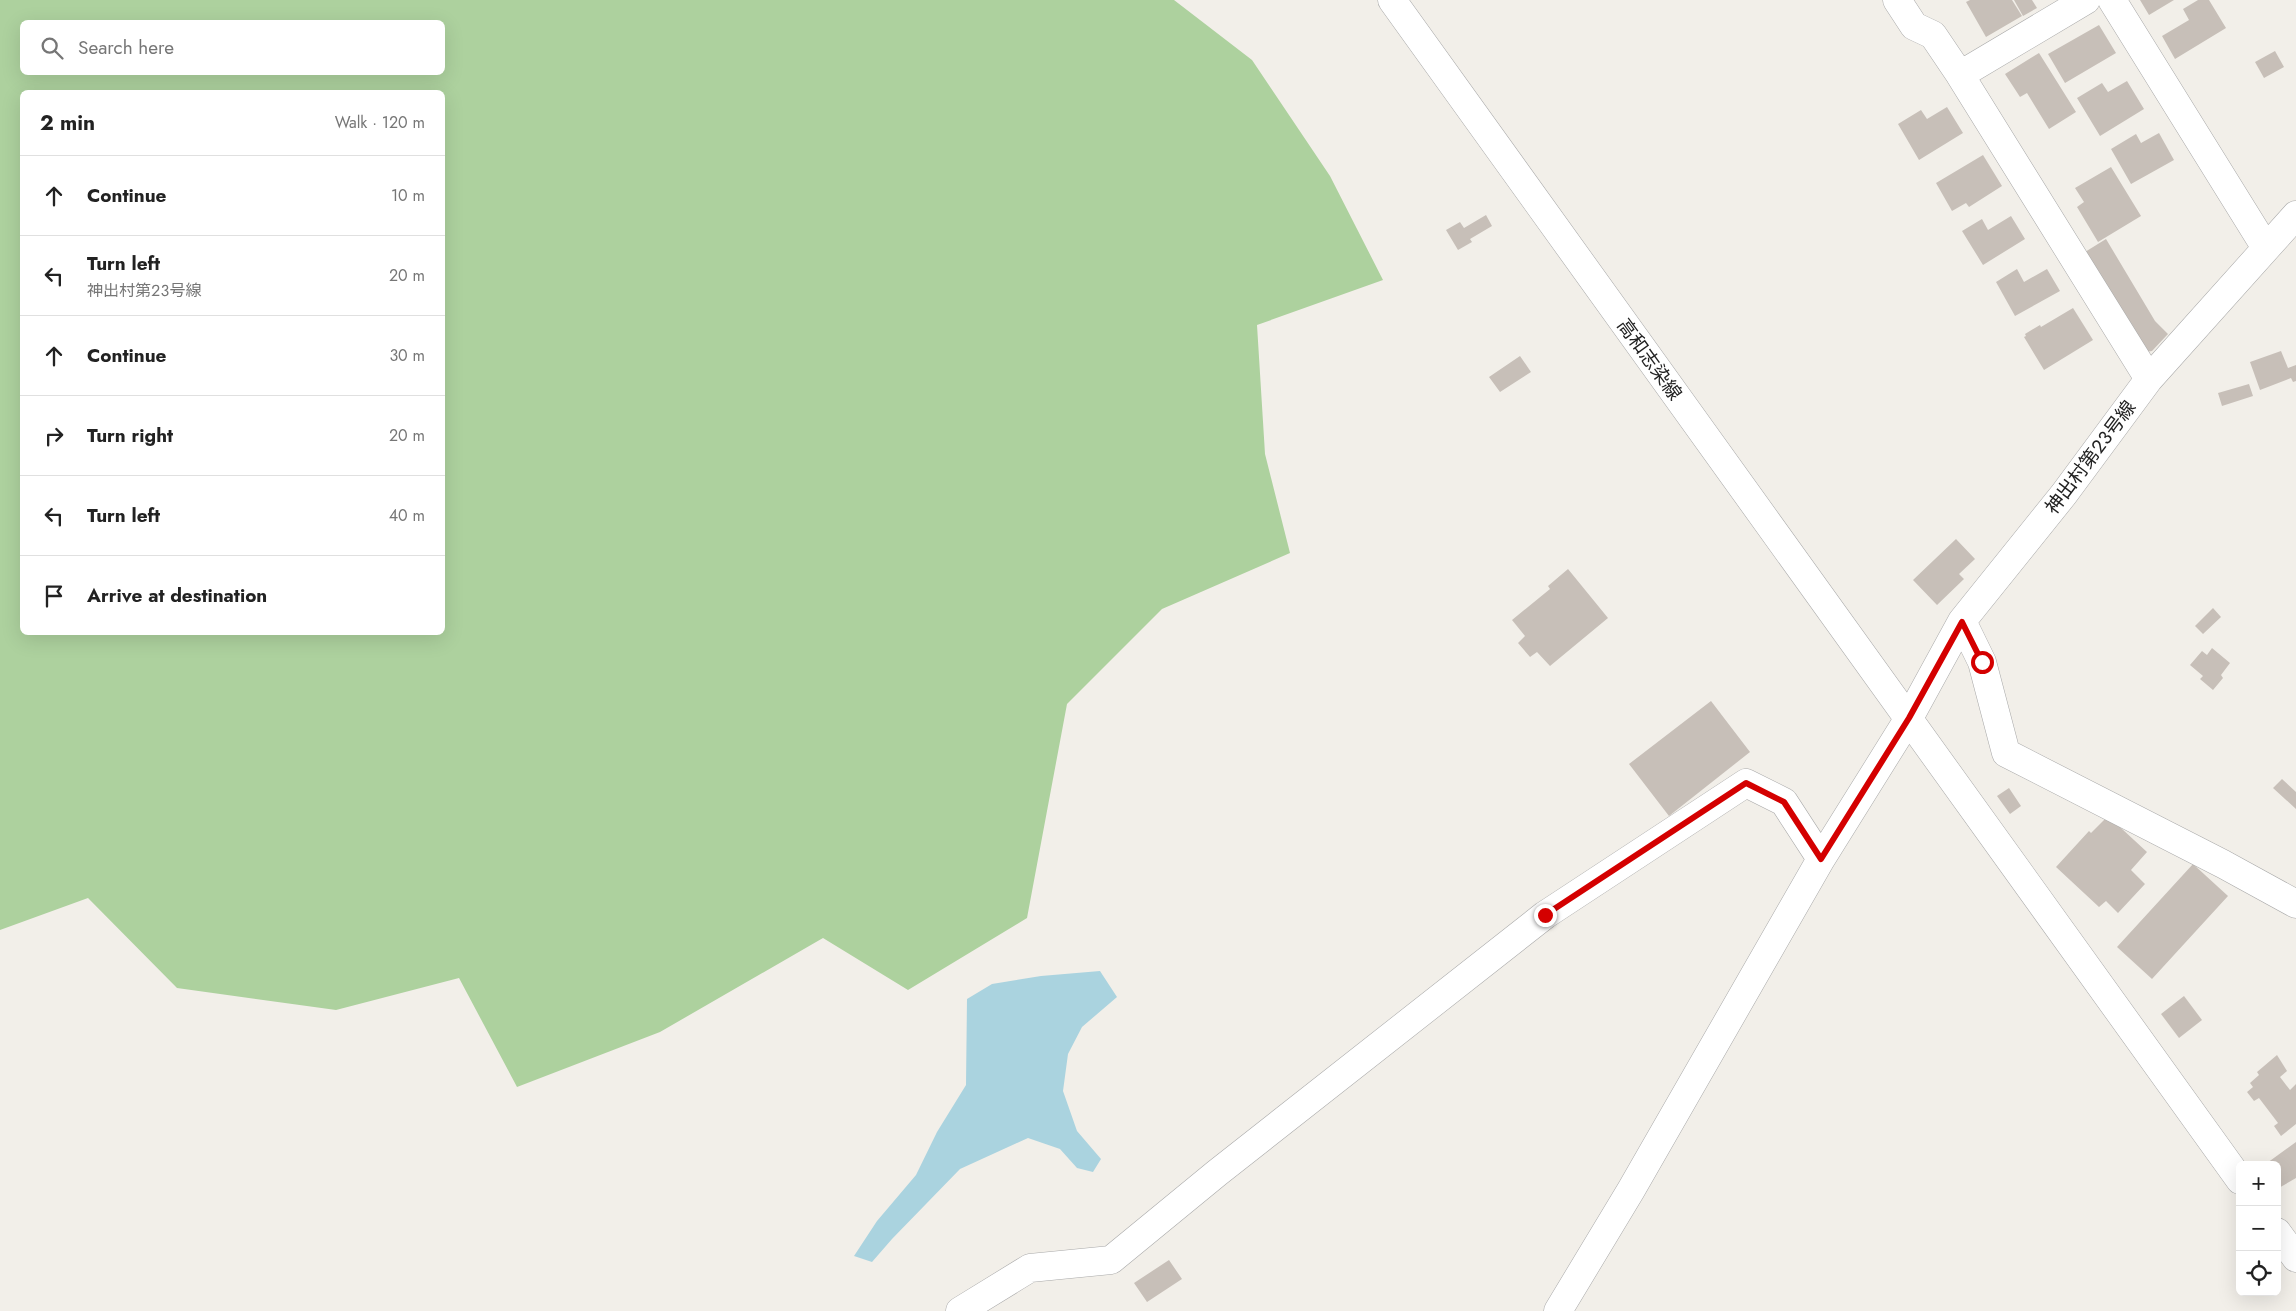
<!DOCTYPE html>
<meta charset="utf-8">
<style>
:root{--surface:#fff;--page:#f2f2f2;--text:#222;--muted:#767676;--line:#e0e0e0}
body{margin:0;font-family:Jost,"Noto Sans JP",sans-serif;background:var(--page);color:var(--text)}
.controls{position:absolute;right:15px;bottom:15px;display:grid;overflow:hidden;border-radius:8px;box-shadow:0 5px 20px #0002}
.controls button{width:45px;height:45px;display:grid;place-items:center;padding:0;border:0;border-bottom:1px solid var(--line);background:var(--surface);color:var(--text);font:25px sans-serif}
.stop{position:absolute;width:15px;height:15px;margin:-11px;border:4px solid #d40000;border-radius:50%;background:#fff}
.stop.end{background:#d40000;border-color:#fff;box-shadow:0 1px 5px #0008}
.list{margin:0;padding:0;list-style:none}
h2{display:flex;justify-content:space-between;align-items:center;height:65px;margin:0;padding:0 20px;font-size:21px}
h2 small{font-size:16px;font-weight:400;color:var(--muted)}
.list li{display:grid;grid-template-columns:32px 1fr auto;gap:15px;align-items:center;box-sizing:border-box;height:80px;padding:0 20px;border-top:1px solid var(--line)}
.list b{display:block;font-size:19px;white-space:nowrap}
.list p{margin:0;font-size:16px;white-space:nowrap;color:var(--muted)}
.list em{font-size:16px;font-style:normal;color:var(--muted)}
.icon{flex:none;width:28px;height:28px;fill:none;stroke:currentColor;stroke-width:2;stroke-linecap:round;stroke-linejoin:round}
.map{position:relative;flex:none;width:2296px;height:1311px;overflow:hidden}
.search{position:absolute;background:var(--surface);box-shadow:0 5px 20px #0002;left:20px;top:20px;width:425px;height:55px;display:flex;align-items:center;gap:12px;box-sizing:border-box;padding:0 18px;border-radius:8px;color:var(--muted);font-size:19px}
.panel{position:absolute;background:var(--surface);box-shadow:0 5px 20px #0002;left:20px;top:90px;width:425px;height:545px;border-radius:8px}
.map>svg:first-child{display:block}
.forest{fill:#add19e;fill-rule:evenodd}
.water{fill:#aad3df}
.building{fill:#c7bfb8}
.lines{fill:none;stroke-linecap:round;stroke-linejoin:round}
.minor-casing{stroke:#a9a9a9;stroke-width:29}
.tertiary-casing{stroke:#a9a9a9;stroke-width:29}
.minor{stroke:#fff;stroke-width:28}
.tertiary{stroke:#fff;stroke-width:28}
.route{stroke:#d40000;stroke-width:6}
.labels{text-anchor:middle;stroke-width:4;stroke-linejoin:round;paint-order:stroke}
.street-label{font-size:19px;fill:#222;stroke:#fff}
</style>
<div class="map">
<svg width="2296" height="1311" viewBox="0 0 2296 1311">
<rect width="100%" height="100%" fill="#f2efe9"/>
<path class="forest" d="M 0,0 L 1174,0 L 1252,60 L 1330,176 L 1383,280 L 1257,325 L 1265,454 L 1290,553 L 1162,609 L 1067,704 L 1027,918 L 908,990 L 823,938 L 660,1032 L 517,1087 L 459,978 L 336,1010 L 177,988 L 88,898 L 0,930 ZM 22,22 L 442,22 L 442,72 L 22,72 ZM 22,92 L 442,92 L 442,632 L 22,632 Z"/>
<path class="water" d="M 1100,971 L 1117,997 L 1082,1027 L 1068,1054 L 1063,1091 L 1077,1131 L 1101,1159 L 1093,1172 L 1077,1168 L 1060,1149 L 1028,1138 L 960,1169 L 892,1239 L 872,1262 L 854,1256 L 877,1221 L 916,1175 L 937,1132 L 966,1085 L 967,999 L 992,984 L 1041,976 Z"/>
<path class="building" d="M 1970,0 L 2012,0 L 2022,16 L 1986,37 L 1966,2 Z
M 2014,0 L 2032,0 L 2037,8 L 2023,16 Z
M 2140,0 L 2174,0 L 2149,15 Z
M 2198,0 L 2209,0 L 2226,28 L 2175,59 L 2162,36 L 2189,20 L 2183,9 Z
M 2099,25 L 2116,53 L 2065,83 L 2048,54 Z
M 2275,51 L 2284,67 L 2264,78 L 2255,62 Z
M 2039,53 L 2076,112 L 2049,129 L 2027,93 L 2020,97 L 2005,74 Z
M 2127,81 L 2144,109 L 2100,136 L 2077,98 L 2102,83 L 2108,92 Z
M 1947,107 L 1963,133 L 1919,160 L 1898,124 L 1921,110 L 1927,119 Z
M 2159,133 L 2174,160 L 2131,184 L 2111,149 L 2136,134 L 2141,143 Z
M 1983,155 L 2002,186 L 1969,207 L 1966,203 L 1952,211 L 1936,183 Z
M 2111,167 L 2141,216 L 2098,242 L 2077,207 L 2084,202 L 2075,188 Z
M 1486,215 L 1492,226 L 1470,239 L 1472,242 L 1458,250 L 1446,230 L 1460,222 L 1464,228 Z
M 2011,216 L 2025,239 L 1983,265 L 1962,231 L 1982,219 L 1988,230 Z
M 2106,239 L 2155,321 L 2168,334 L 2152,351 L 2146,352 L 2085,252 Z
M 2017,269 L 2024,282 L 2047,269 L 2060,291 L 2015,316 L 1996,282 Z
M 2073,308 L 2093,340 L 2044,370 L 2024,337 L 2026,336 L 2025,334 L 2040,325 L 2041,327 Z
M 2281,351 L 2288,368 L 2296,365 L 2296,381 L 2293,382 L 2291,378 L 2260,390 L 2250,362 Z
M 1520,356 L 1531,372 L 1500,392 L 1489,377 Z
M 2249,384 L 2253,396 L 2222,406 L 2218,393 Z
M 1956,539 L 1975,559 L 1959,574 L 1964,579 L 1937,605 L 1913,580 Z
M 1568,569 L 1608,618 L 1550,666 L 1537,652 L 1530,657 L 1518,643 L 1525,636 L 1512,620 L 1550,589 L 1548,586 Z
M 2213,608 L 2221,617 L 2203,634 L 2195,626 Z
M 2212,648 L 2230,663 L 2221,675 L 2223,678 L 2213,690 L 2200,679 L 2203,676 L 2190,665 L 2202,651 L 2207,655 Z
M 1711,701 L 1750,752 L 1669,816 L 1629,764 Z
M 2282,779 L 2296,792 L 2296,809 L 2273,788 Z
M 2009,788 L 2021,806 L 2010,814 L 1997,796 Z
M 2108,816 L 2147,852 L 2131,870 L 2145,884 L 2118,913 L 2106,901 L 2099,907 L 2056,867 L 2089,831 L 2091,833 Z
M 2193,864 L 2228,896 L 2152,979 L 2117,947 Z
M 2184,996 L 2202,1020 L 2179,1038 L 2161,1014 Z
M 2277,1055 L 2287,1071 L 2280,1077 L 2290,1090 L 2296,1084 L 2296,1124 L 2281,1136 L 2274,1126 L 2278,1123 L 2259,1098 L 2254,1101 L 2247,1092 L 2253,1087 L 2250,1083 L 2259,1075 L 2257,1072 Z
M 2296,1142 L 2296,1178 L 2277,1189 L 2277,1165 L 2267,1163 Z
M 1169,1260 L 1182,1279 L 1147,1302 L 1134,1283 Z"/>
<g class="lines">
<g class="minor-casing">
<path id="minor" d="M 1897,0 L 1914,26 L 1933,35 L 1960,75 L 2149,379
M 2112,0 L 2266,248
M 1960,75 L 2086,0
M 1962,621 L 1982,662 L 2006,753 L 2223,864 L 2296,904
M 960,1311 L 1030,1268 L 1111,1260 L 1217,1173 L 1545,915 L 1746,783 L 1784,802 L 1821,859
M 1558,1311 L 1631,1190 L 1821,859 L 1909,718 L 1962,621 L 2064,494 L 2149,379 L 2296,215"/>
</g>
<g class="tertiary-casing">
<path id="tertiary" d="M 1392,0 L 2240,1180
M 2277,1232 L 2296,1258"/>
</g>
<use href="#minor" class="minor"/>
<use href="#tertiary" class="tertiary"/>
</g>
<g class="lines">
<path class="route" d="M 1545,915 L 1746,783 L 1784,802 L 1821,859 L 1909,718 L 1962,622 L 1982,662"/>
</g>
<g class="labels">
<g class="street-label">
<text transform="translate(1650 359) rotate(54)" y="7">高和志染線</text>
<text transform="translate(2090 457) rotate(-53)" y="7">神出村第２３号線</text>
</g>
</g>
</svg>
<div class="controls">
<button>+</button>
<button>−</button>
<button><svg class="icon" aria-label="locate" viewBox="0 0 24 24"><circle cx="12" cy="12" r="6"/><path d="M12 2v4M12 18v4M2 12h4M18 12h4"/></svg></button>
</div>
<div class="stop" style="left:1982px;top:662px"></div>
<div class="stop end" style="left:1545px;top:915px"></div>
<div class="search"><svg class="icon" aria-label="search" viewBox="0 0 24 24"><circle cx="10" cy="10" r="6"/><path d="M15 15l6 6"/></svg>Search here</div>
<section class="panel">
<h2>2 min<small>Walk · 120 m</small></h2>
<ul class="list">
<li><svg class="icon" aria-label="ahead" viewBox="0 0 24 24"><path d="M12 20V5M6 11l6-6 6 6"/></svg><div><b>Continue</b></div><em>10 m</em></li>
<li><svg class="icon" aria-label="left" viewBox="0 0 24 24"><path d="M17 20v-9H6M10 6l-5 5 5 5"/></svg><div><b>Turn left</b><p>神出村第２３号線</p></div><em>20 m</em></li>
<li><svg class="icon" aria-label="ahead" viewBox="0 0 24 24"><path d="M12 20V5M6 11l6-6 6 6"/></svg><div><b>Continue</b></div><em>30 m</em></li>
<li><svg class="icon" aria-label="right" viewBox="0 0 24 24"><path d="M7 20v-9h11M14 6l5 5-5 5"/></svg><div><b>Turn right</b></div><em>20 m</em></li>
<li><svg class="icon" aria-label="left" viewBox="0 0 24 24"><path d="M17 20v-9H6M10 6l-5 5 5 5"/></svg><div><b>Turn left</b></div><em>40 m</em></li>
<li><svg class="icon" aria-label="arrive" viewBox="0 0 24 24"><path d="M6 21V4h12l-3 4 3 4H6"/></svg><div><b>Arrive at destination</b></div></li>
</ul>
</section>
</div>
